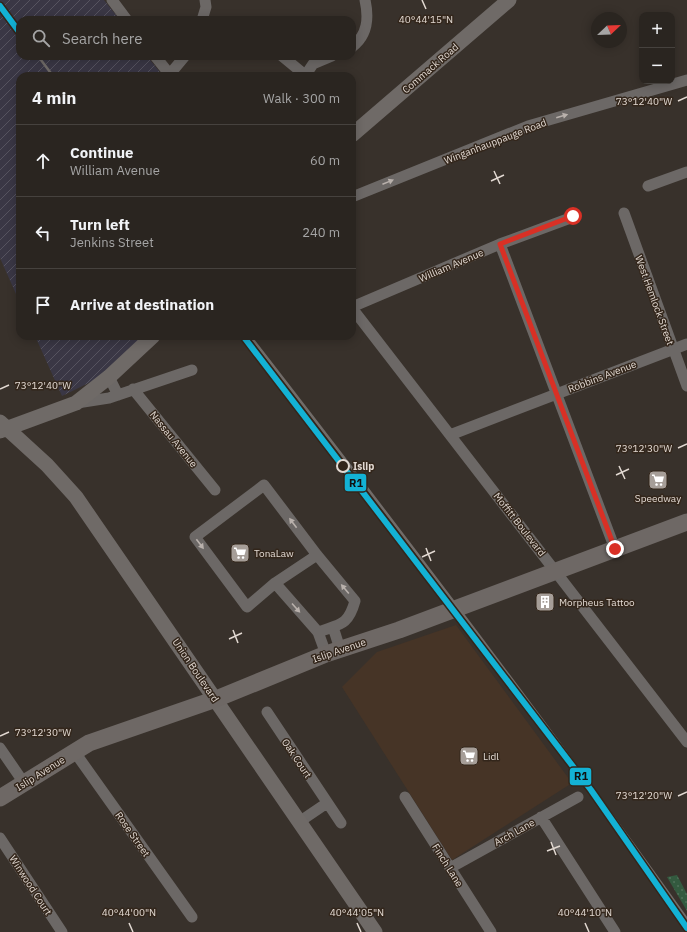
<!DOCTYPE html>
<meta charset="utf-8">
<style>
:root{--surface:#2a2520;--page:#322d29;--text:#f1f3f6;--muted:#a5a5a5;--line:#46423e}
body{margin:0;font-family:"IBM Plex Sans",sans-serif;background:var(--page);color:var(--text)}
.controls{position:absolute;right:12px;top:12px;display:grid;overflow:hidden;border-radius:8px;box-shadow:0 2px 10px #0003}
.controls button{width:36px;height:36px;display:grid;place-items:center;padding:0;border:0;border-bottom:1px solid var(--line);background:var(--surface);color:var(--text);font:20px sans-serif}
.compass{position:absolute;left:591px;top:12px;width:36px;height:36px;border-radius:50%;background:var(--surface);box-shadow:0 2px 10px #0003;rotate:67deg}
.stop{position:absolute;width:12px;height:12px;margin:-9px;border:3px solid #d93025;border-radius:50%;background:#fff}
.stop.end{background:#d93025;border-color:#fff;box-shadow:0 1px 4px #0008}
.list{margin:0;padding:0;list-style:none}
h2{display:flex;justify-content:space-between;align-items:center;height:52px;margin:0;padding:0 16px;font-size:17px}
h2 small{font-size:13px;font-weight:400;color:var(--muted)}
.list li{display:grid;grid-template-columns:26px 1fr auto;gap:12px;align-items:center;box-sizing:border-box;height:72px;padding:0 16px;border-top:1px solid var(--line)}
.list b{display:block;font-size:15px;white-space:nowrap}
.list p{margin:0;font-size:13px;white-space:nowrap;color:var(--muted)}
.list em{font-size:13px;font-style:normal;color:var(--muted)}
.icon{flex:none;width:22px;height:22px;fill:none;stroke:currentColor;stroke-width:2;stroke-linecap:round;stroke-linejoin:round}
.map{position:relative;flex:none;width:687px;height:932px;overflow:hidden}
.search{position:absolute;background:var(--surface);box-shadow:0 2px 10px #0003;left:16px;top:16px;width:340px;height:44px;display:flex;align-items:center;gap:10px;box-sizing:border-box;padding:0 14px;border-radius:12px;color:var(--muted);font-size:15px}
.panel{position:absolute;background:var(--surface);box-shadow:0 2px 10px #0003;left:16px;top:72px;width:340px;height:268px;border-radius:12px}
.map>svg:first-child{display:block}
.built{fill:#463426}
.industrial{fill:url(#industrial-furrows)}
.grass{fill:url(#grass-dots)}
.lines{fill:none;stroke-linecap:round;stroke-linejoin:round}
.street{stroke:#6c6866;stroke-width:11}
.secondary{stroke:#6f6a67;stroke-width:15}
.primary{stroke:#6e6865;stroke-width:17}
.rail{stroke:#716c69;stroke-width:2.5}
.rail-1-casing{stroke:#33261b;stroke-width:9}
.rail-1{stroke:#13b2d5;stroke-width:6}
.oneway{fill:#b9b1ac}
.route{stroke:#d93025;stroke-width:5}
.ticks{fill:none;stroke:#e2d9d2;stroke-width:1.5}
.stop-dot{fill:#33261b;stroke:#e2d9d2;stroke-width:2}
.labels{text-anchor:middle;stroke-width:3;stroke-linejoin:round;paint-order:stroke}
.street-label{font-size:10px;fill:#e2d9d2;stroke:#33261b}
.stop-label{font-size:10px;font-weight:bold;fill:#e2d9d2;stroke:#33261b;text-anchor:start}
.poi-label{font-size:10px;fill:#e2d9d2;stroke:#33261b;text-anchor:start}
.ticks-label{font-size:10px;text-anchor:middle;fill:#e2d9d2;stroke:#33261b;stroke-width:3;stroke-linejoin:round;paint-order:stroke}
.line-badge{stroke:#33261b;stroke-width:1.5}
.pale-badge-label{font-size:11px;text-anchor:middle;font-weight:bold;fill:#111}
</style>
<div class="map">
<svg width="687" height="932" viewBox="0 0 687 932">
<defs>
<pattern id="industrial-furrows" width="10" height="10" patternUnits="userSpaceOnUse"><rect width="10" height="10" fill="#3a3745"/><path d="M-1 1l2-2M0 10L10 0M9 11l2-2" fill="none" stroke="#56535f"/></pattern>
<pattern id="grass-dots" width="8" height="8" patternUnits="userSpaceOnUse"><rect width="8" height="8" fill="#335a3f"/><path d="M2 2h.1M6 6h.1" fill="none" stroke="#50715a" stroke-width="1.8" stroke-linecap="round"/></pattern>
</defs>
<rect width="100%" height="100%" fill="#38312b"/>
<path class="built" d="M 456,625 L 572,783 L 452,860 L 342,687 L 377,652 Z"/>
<path class="industrial" d="M 0,0 L 104,0 L 120,20 L 20,20 L 20,56 L 147,56 L 163,76 L 20,76 L 20,303 L 0,258 Z
M 35,336 L 145,336 L 99,378 L 62,396 Z"/>
<path class="grass" d="M 677,875 L 687,894 L 687,911 L 667,877 Z"/>
<g class="lines">
<path class="street" d="M 112,0 L 127,20
M 202,20 L 206,7 L 205,0
M 352,47 C 368,35 369,18 365,0
M 155,56 L 171,76
M 282,56 L 305,75
M 170,74 L 185,56
M 305,76 L 313,64 L 332,56
M 648,186 L 687,172
M 352,197 L 528,126 L 687,80
M 624,213 L 687,386
M 500,244 L 615,549
M 352,307 L 500,244 L 573,217
M 352,308 L 687,742
M 109,377 L 118,395
M 133,389 L 215,490
M 77,403 L 109,398 L 192,370
M 450,435 L 687,344
M 317,555 L 275,583 L 247,607 L 195,537 L 264,485 L 317,555 L 355,601 C 348,626 340,624 318,632
M 275,583 L 318,632 L 326,654
M 333,627 L 340,649
M 267,712 L 341,823
M 0,748 L 24,783
M 74,751 L 192,917
M 405,797 L 491,932
M 541,817 L 615,932
M 299,822 L 327,803
M 0,838 L 62,932
M 450,868 L 578,797"/>
<path class="secondary" d="M 352,135 L 509,0
M 0,422 L 47,465 L 76,497 L 375,932
M 0,431 L 76,403 L 109,377 L 153,336"/>
<path class="primary" d="M 0,798 L 89,743 L 216,699 L 326,654 L 399,630 L 687,522"/>
<path class="rail" d="M 0,6 L 20,33
M 38,56 L 53,76
M 250,336 C 399,528 546,721 687,919"/>
<g class="rail-1-casing">
<path id="rail-1" d="M 0,6 L 20,33
M 243,336 L 591,790 L 687,928"/>
</g>
<use href="#rail-1" class="rail-1"/>
</g>
<defs><path id="oneway-solid" d="M-6-.8H1V-3.2L6.5 0L1 3.2V.8H-6Z"/></defs>
<g class="oneway">
<use href="#oneway-solid" transform="translate(562 116) rotate(-16)"/>
<use href="#oneway-solid" transform="translate(388 182) rotate(-22)"/>
<use href="#oneway-solid" transform="translate(293 523) rotate(-127)"/>
<use href="#oneway-solid" transform="translate(200 544) rotate(53)"/>
<use href="#oneway-solid" transform="translate(345 589) rotate(-130)"/>
<use href="#oneway-solid" transform="translate(296 608) rotate(48)"/>
</g>
<g class="lines">
<path class="route" d="M 573,216 L 500,244 L 615,549"/>
</g>
<path class="ticks" d="M 422,0 L 426,9M 678,101 L 687,97M 494,171 L 500,184M 491,181 L 504,175M 0,389 L 9,385M 678,448 L 687,444M 619,466 L 625,479M 616,475 L 629,469M 426,548 L 431,561M 422,557 L 435,551M 233,630 L 238,643M 229,639 L 242,633M 0,736 L 9,732M 678,796 L 687,792M 551,842 L 556,855M 547,851 L 560,846M 129,923 L 133,932M 357,923 L 361,932M 585,923 L 589,932"/>
<defs>
<g id="supermarket-square" transform="scale(1)"><rect x="-9" y="-9" width="18" height="18" rx="4" fill="#a69e98" stroke="#33261b"/><path d="M-6-5.5h2.5l.6 2H6L4.5 2H-2.5L-4.4-4H-6ZM-1.5 3.2a1.3 1.3 0 1 0 .1 0ZM3 3.2a1.3 1.3 0 1 0 .1 0Z" fill="#fff"/></g>
<g id="building-square" transform="scale(1)"><rect x="-9" y="-9" width="18" height="18" rx="4" fill="#a69e98" stroke="#33261b"/><path d="M-4-6H4V6H1V3H-1V6H-4ZM-2.5-4.3h1.7v1.8h-1.7ZM.8-4.3h1.7v1.8H.8ZM-2.5-1h1.7V.8h-1.7ZM.8-1h1.7V.8H.8Z" fill="#fff"/></g>
</defs>
<g fill-rule="evenodd">
<use href="#supermarket-square" x="658" y="480"/>
<use href="#supermarket-square" x="240" y="553"/>
<use href="#building-square" x="545" y="602"/>
<use href="#supermarket-square" x="469" y="756"/>
</g>
<circle class="stop-dot" cx="343" cy="466" r="6"/>
<g class="labels">
<g class="street-label">
<text transform="translate(430 68) rotate(-41)" y="4">Commack Road</text>
<text transform="translate(495 141) rotate(-21)" y="4">Winganhauppauge Road</text>
<text transform="translate(451 265) rotate(-23)" y="4">William Avenue</text>
<text transform="translate(655 300) rotate(70)" y="4">West Hemlock Street</text>
<text transform="translate(602 376) rotate(-21)" y="4">Robbins Avenue</text>
<text transform="translate(174 439) rotate(51)" y="4">Nassau Avenue</text>
<text transform="translate(520 524) rotate(52)" y="4">Moffitt Boulevard</text>
<text transform="translate(339 650) rotate(-19)" y="4">Islip Avenue</text>
<text transform="translate(196 670) rotate(56)" y="4">Union Boulevard</text>
<text transform="translate(297 758) rotate(56)" y="4">Oak Court</text>
<text transform="translate(40 773) rotate(-32)" y="4">Islip Avenue</text>
<text transform="translate(514 832) rotate(-29)" y="4">Arch Lane</text>
<text transform="translate(133 834) rotate(55)" y="4">Rose Street</text>
<text transform="translate(448 865) rotate(58)" y="4">Finch Lane</text>
<text transform="translate(31 885) rotate(57)" y="4">Winwood Court</text>
</g>
<g class="stop-label">
<text x="353" y="470">Islip</text>
</g>
<g class="poi-label">
<text x="658" y="502" text-anchor="middle">Speedway</text>
<text x="254" y="557">TonaLaw</text>
<text x="559" y="606">Morpheus Tattoo</text>
<text x="483" y="760">Lidl</text>
</g>
</g>
<g class="ticks-label">
<text x="426" y="23">40°44'15"N</text>
<text x="644" y="105">73°12'40"W</text>
<text x="43" y="389">73°12'40"W</text>
<text x="644" y="452">73°12'30"W</text>
<text x="43" y="736">73°12'30"W</text>
<text x="644" y="799">73°12'20"W</text>
<text x="129" y="916">40°44'00"N</text>
<text x="357" y="916">40°44'05"N</text>
<text x="585" y="916">40°44'10"N</text>
</g>
<g class="line-badge">
<rect x="344" y="473" width="23" height="19" rx="4" fill="#13b2d5"/>
<rect x="569" y="767" width="23" height="19" rx="4" fill="#13b2d5"/>
</g>
<g class="pale-badge-label">
<text x="356" y="487">R1</text>
<text x="581" y="780">R1</text>
</g>
</svg>
<div class="controls">
<button>+</button>
<button>−</button>
</div>
<svg class="compass" viewBox="-18 -18 36 36"><path d="M0-13l5 13h-10z" fill="#e53935"/><path d="M0 13l5-13h-10z" fill="#a5a5a5"/></svg>
<div class="stop" style="left:573px;top:216px"></div>
<div class="stop end" style="left:615px;top:549px"></div>
<div class="search"><svg class="icon" aria-label="search" viewBox="0 0 24 24"><circle cx="10" cy="10" r="6"/><path d="M15 15l6 6"/></svg>Search here</div>
<section class="panel">
<h2>4 min<small>Walk · 300 m</small></h2>
<ul class="list">
<li><svg class="icon" aria-label="ahead" viewBox="0 0 24 24"><path d="M12 20V5M6 11l6-6 6 6"/></svg><div><b>Continue</b><p>William Avenue</p></div><em>60 m</em></li>
<li><svg class="icon" aria-label="left" viewBox="0 0 24 24"><path d="M17 20v-9H6M10 6l-5 5 5 5"/></svg><div><b>Turn left</b><p>Jenkins Street</p></div><em>240 m</em></li>
<li><svg class="icon" aria-label="arrive" viewBox="0 0 24 24"><path d="M6 21V4h12l-3 4 3 4H6"/></svg><div><b>Arrive at destination</b></div></li>
</ul>
</section>
</div>
